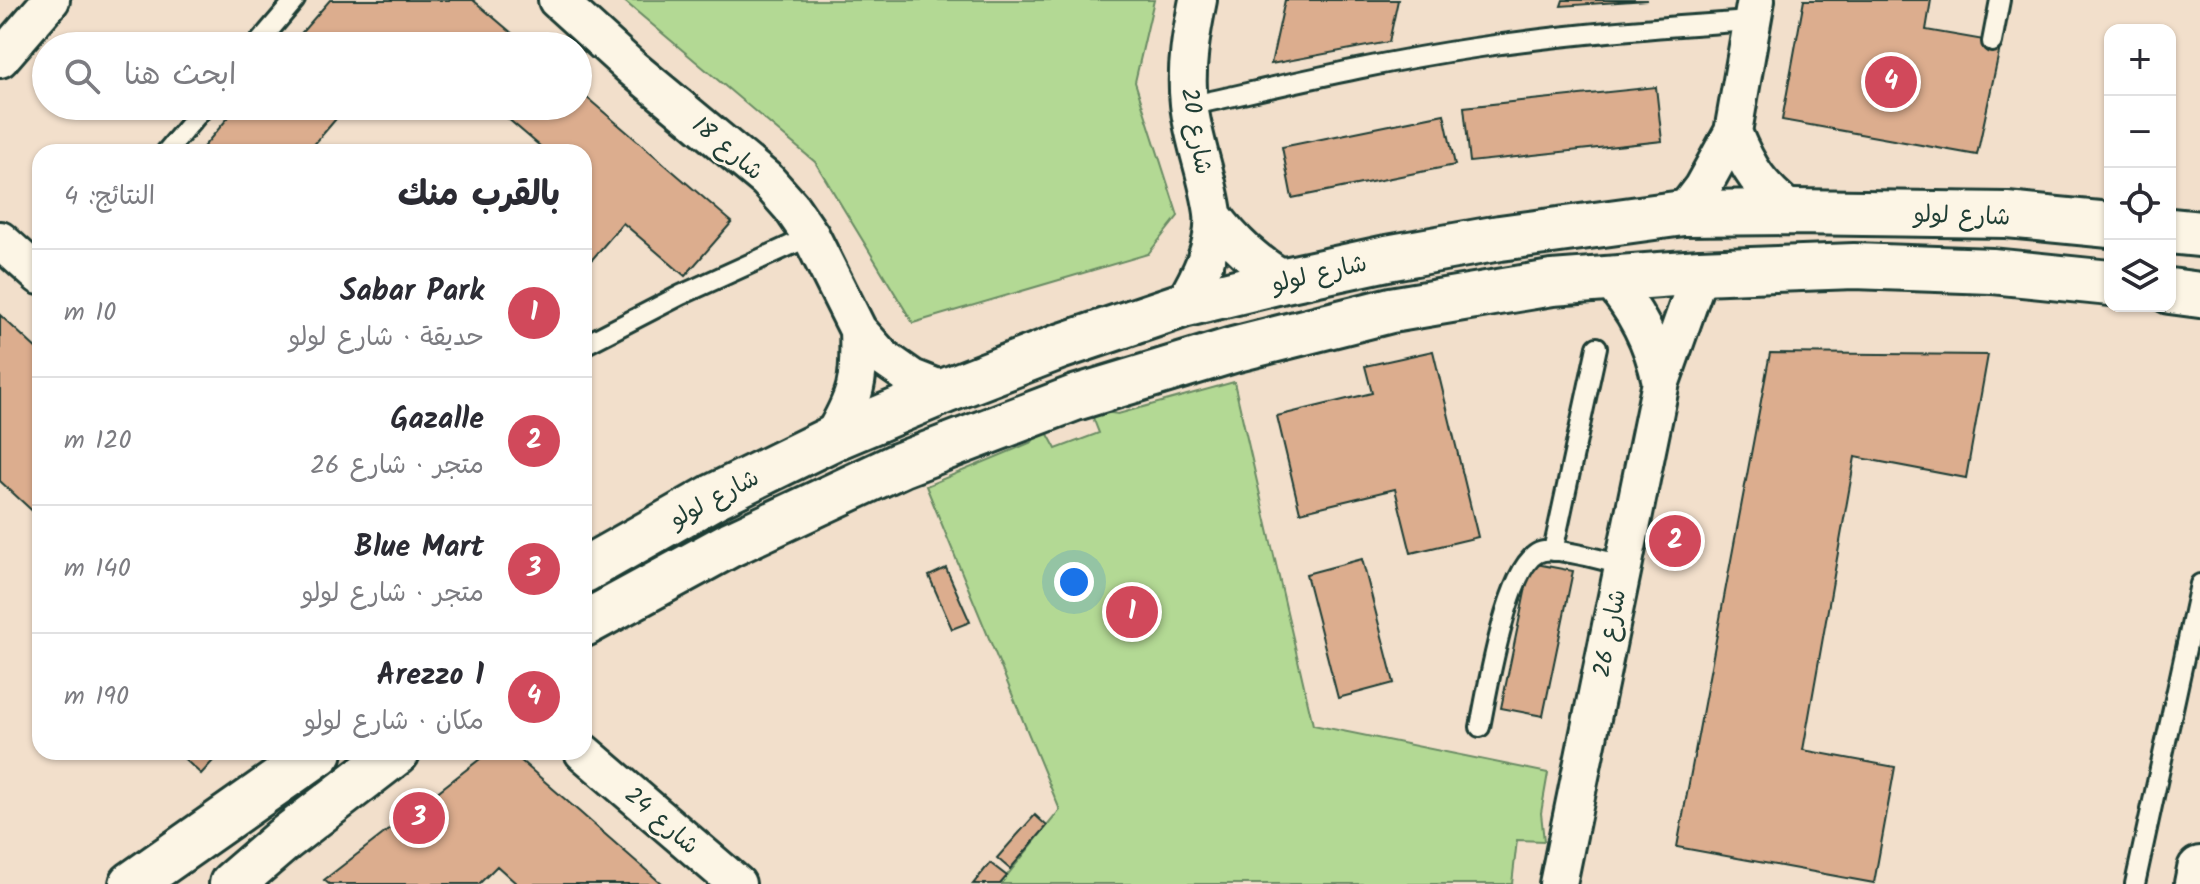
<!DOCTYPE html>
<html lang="ar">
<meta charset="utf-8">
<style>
:root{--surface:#fff;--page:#f7f7f7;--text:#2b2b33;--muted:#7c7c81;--line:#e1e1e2;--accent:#d1495b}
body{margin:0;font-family:Kalam,"Playpen Sans Arabic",sans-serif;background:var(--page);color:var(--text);direction:rtl}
.controls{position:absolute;right:24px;top:24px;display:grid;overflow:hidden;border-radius:16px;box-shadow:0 2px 6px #0004}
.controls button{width:72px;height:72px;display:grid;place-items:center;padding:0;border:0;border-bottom:2px solid var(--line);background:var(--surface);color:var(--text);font:40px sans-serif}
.you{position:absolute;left:1074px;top:582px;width:28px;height:28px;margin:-20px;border:6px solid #fff;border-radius:50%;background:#1a73e8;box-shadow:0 0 0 12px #1a73e833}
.badge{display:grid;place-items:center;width:52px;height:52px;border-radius:50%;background:var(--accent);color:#fff;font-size:26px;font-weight:700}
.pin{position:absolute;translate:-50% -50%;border:4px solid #fff;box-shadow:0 2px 8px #0006}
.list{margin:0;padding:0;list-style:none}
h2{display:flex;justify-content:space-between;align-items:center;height:104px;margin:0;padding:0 32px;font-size:34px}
h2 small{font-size:26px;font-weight:400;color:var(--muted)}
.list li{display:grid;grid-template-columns:52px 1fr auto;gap:24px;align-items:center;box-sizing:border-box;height:128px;padding:0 32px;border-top:2px solid var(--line)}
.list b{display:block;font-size:30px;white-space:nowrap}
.list p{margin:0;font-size:26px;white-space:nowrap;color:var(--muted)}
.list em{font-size:26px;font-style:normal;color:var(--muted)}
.icon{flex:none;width:44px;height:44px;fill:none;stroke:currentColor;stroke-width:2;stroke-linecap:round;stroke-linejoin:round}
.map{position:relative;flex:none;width:2200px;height:884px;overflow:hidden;direction:ltr}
.search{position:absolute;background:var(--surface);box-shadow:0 2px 6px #0004;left:32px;top:32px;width:560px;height:88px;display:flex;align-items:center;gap:20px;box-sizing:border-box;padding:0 28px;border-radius:44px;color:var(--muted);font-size:30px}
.panel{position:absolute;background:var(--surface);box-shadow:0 2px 6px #0004;left:32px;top:144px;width:560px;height:616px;border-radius:24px;direction:rtl}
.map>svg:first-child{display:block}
.green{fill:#b3d994;stroke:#698b64;stroke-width:2}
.building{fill:#dcad8e;stroke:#1f3d34;stroke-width:2}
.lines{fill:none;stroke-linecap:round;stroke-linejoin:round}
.service-casing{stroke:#1f3d34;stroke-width:24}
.minor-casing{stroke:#1f3d34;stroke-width:42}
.tertiary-casing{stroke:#1f3d34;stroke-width:50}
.service{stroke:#fcf5e5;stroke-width:18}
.minor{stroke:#fcf5e5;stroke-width:36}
.tertiary{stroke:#fcf5e5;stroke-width:44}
.labels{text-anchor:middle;stroke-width:6;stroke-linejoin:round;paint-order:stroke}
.street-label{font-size:24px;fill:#1f3d34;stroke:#fcf5e5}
</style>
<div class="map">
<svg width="2200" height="884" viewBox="0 0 2200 884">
<rect width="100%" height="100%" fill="#f2dfcb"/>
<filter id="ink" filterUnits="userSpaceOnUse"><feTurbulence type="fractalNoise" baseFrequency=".0125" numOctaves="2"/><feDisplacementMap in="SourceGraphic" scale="16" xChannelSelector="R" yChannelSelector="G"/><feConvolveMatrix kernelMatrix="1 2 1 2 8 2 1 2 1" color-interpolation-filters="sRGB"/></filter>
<g filter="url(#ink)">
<path class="green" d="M 623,0 L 1154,0 L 1135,82 L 1178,216 L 1148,254 L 913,323 L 815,162 Z
M 1234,382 L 1313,725 L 1548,773 L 1541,813 L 1544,841 L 1517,840 L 1512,884 L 1000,884 L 1060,810 L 926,486 L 1032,442 L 1043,425 L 1056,449 L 1099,433 L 1090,410 L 1118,414 Z"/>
<path class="building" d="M 330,0 L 473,0 L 527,46 L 422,46 L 409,35 L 399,46 L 290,46 Z
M 1285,0 L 1398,0 L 1389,42 L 1271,64 Z
M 1563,0 L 1647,0 L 1561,6 Z
M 1804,0 L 1931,0 L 1926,30 L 2001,43 L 1977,155 L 1782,120 Z
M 1656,87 L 1662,141 L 1470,162 L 1464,107 Z
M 578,90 L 732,222 L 685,276 L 623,223 L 584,269 L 584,152 L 547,152 L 493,106 L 578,106 Z
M 238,106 L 347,106 L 312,147 L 318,152 L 199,152 Z
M 1444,114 L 1455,165 L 1292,198 L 1282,147 Z
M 0,315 L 40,352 L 40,518 L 0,481 Z
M 1433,351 L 1478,537 L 1411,553 L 1395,489 L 1300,512 L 1277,416 L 1372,393 L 1365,366 Z
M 1770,353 L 1988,355 L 1966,478 L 1855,457 L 1803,750 L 1895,767 L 1874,883 L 1677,847 Z
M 1362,559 L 1394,683 L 1338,698 L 1306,574 Z
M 1531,563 L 1573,571 L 1543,716 L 1501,708 Z
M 946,568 L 970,622 L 952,629 L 929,576 Z
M 177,752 L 221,752 L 201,774 Z
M 489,752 L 511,752 L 662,884 L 517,884 L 497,866 L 479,884 L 329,884 L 324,880 Z
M 1035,815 L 1047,826 L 1010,869 L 997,858 Z
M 990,863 L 1007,876 L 1000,884 L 973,884 Z"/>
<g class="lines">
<g class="service-casing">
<path id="service" d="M 1992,42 L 2000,0
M 256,46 L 295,0
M 1189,106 C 1284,85 1378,62 1474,48 C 1567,34 1659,27 1752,21
M 166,152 L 205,106
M 584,345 L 681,295 L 811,236
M 1553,551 L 1597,347
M 1480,727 C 1487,694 1508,555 1544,551 C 1562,548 1604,561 1623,565
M 2135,884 L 2200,584"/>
</g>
<g class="minor-casing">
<path id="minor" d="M 557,0 L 632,68 L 767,180 L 791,207 L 811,236 L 858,330 L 882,357 L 912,378 L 945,391
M 0,59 L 51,0
M 1733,132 C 1749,171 1760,186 1792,212
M 1683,213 L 1702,188 L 1733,132 L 1756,0
M 1213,215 C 1234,243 1255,262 1285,280
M 0,240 L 40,276
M 1608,278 C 1636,310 1652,341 1661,382
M 1183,305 C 1199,278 1216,246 1213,213 C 1208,176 1193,141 1189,104 C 1185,68 1191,35 1198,0
M 831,439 C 857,395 860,381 858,330
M 583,752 L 737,884
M 1558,884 L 1661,382 L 1700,272"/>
</g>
<g class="tertiary-casing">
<path id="tertiary" d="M 2170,231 L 2200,234
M 2170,291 L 2200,295
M 584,570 L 713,497 L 831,439 L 945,391 L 1059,347 L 1183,305 L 1285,280 L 1387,258 L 1500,238 L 1683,213 L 1792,212 L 2007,215 L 2110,225
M 584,624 L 731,544 L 900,465 L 1075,398 L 1233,350 L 1391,310 L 1552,283 L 1700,272 L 1854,266 L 1992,271 L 2110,283
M 132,884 L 320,752
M 232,884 L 283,840 L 397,752
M 2197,884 L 2200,869"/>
</g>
<use href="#service" class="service"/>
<use href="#minor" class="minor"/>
<use href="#tertiary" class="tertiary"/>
</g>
</g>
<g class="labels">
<g class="street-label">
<text transform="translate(1197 131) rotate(80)" y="8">شارع 20</text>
<text transform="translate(728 148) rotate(40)" y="8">شارع 18</text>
<text transform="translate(1962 215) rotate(2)" y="8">شارع لولو</text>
<text transform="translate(1319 273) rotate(-13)" y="8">شارع لولو</text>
<text transform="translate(714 498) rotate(-28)" y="8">شارع لولو</text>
<text transform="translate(1609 633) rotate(-79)" y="8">شارع 26</text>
<text transform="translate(662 820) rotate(41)" y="8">شارع 24</text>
</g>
</g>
</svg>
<div class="controls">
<button>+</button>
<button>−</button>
<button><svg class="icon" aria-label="locate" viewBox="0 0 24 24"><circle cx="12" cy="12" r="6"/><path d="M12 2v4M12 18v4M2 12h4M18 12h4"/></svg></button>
<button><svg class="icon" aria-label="layers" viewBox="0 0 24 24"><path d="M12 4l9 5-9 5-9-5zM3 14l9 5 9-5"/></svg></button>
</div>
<div class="you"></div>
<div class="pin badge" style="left:1132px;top:612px">1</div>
<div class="pin badge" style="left:1675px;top:541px">2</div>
<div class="pin badge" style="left:419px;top:818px">3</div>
<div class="pin badge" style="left:1891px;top:82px">4</div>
<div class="search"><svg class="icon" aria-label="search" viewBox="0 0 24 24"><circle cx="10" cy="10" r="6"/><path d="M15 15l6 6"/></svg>ابحث هنا</div>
<section class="panel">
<h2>بالقرب منك<small>النتائج: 4</small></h2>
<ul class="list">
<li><span class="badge">1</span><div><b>Sabar Park</b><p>حديقة · شارع لولو</p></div><em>10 m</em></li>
<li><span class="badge">2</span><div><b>Gazalle</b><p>متجر · شارع 26</p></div><em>120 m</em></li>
<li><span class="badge">3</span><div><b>Blue Mart</b><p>متجر · شارع لولو</p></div><em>140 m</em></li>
<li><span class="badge">4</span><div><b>Arezzo 1</b><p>مكان · شارع لولو</p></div><em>190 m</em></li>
</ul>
</section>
</div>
